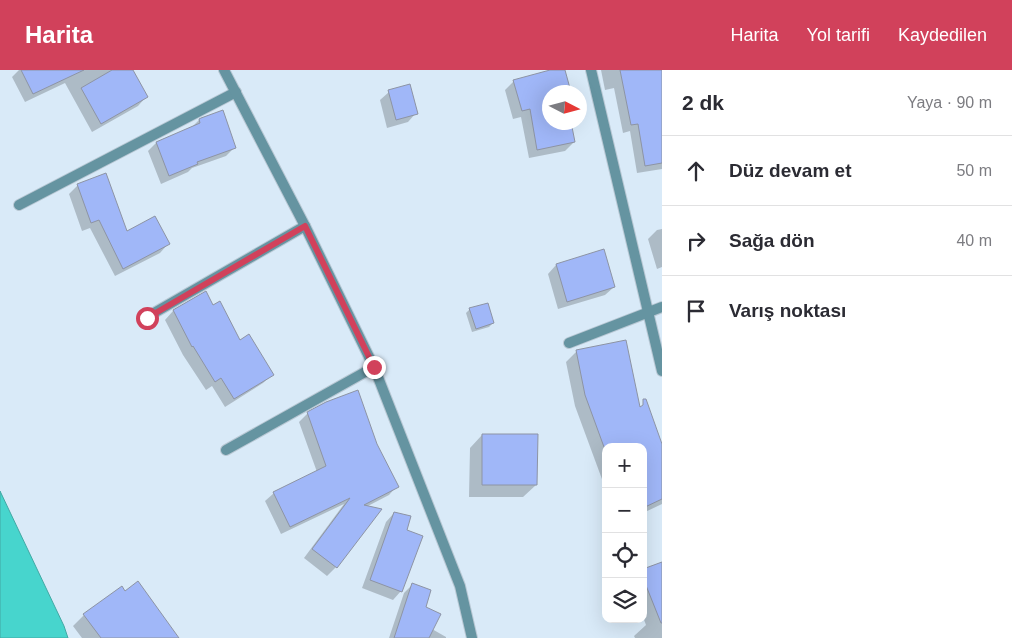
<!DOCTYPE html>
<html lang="tr">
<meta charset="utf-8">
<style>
:root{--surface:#fff;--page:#f2f2f3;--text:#2b2b33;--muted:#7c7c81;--line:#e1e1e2;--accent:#d1415b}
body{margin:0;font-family:Helvetica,sans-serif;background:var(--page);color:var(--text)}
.controls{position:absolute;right:15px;bottom:15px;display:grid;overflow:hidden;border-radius:10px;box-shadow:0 5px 20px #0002}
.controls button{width:45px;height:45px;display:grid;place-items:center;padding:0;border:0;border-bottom:1px solid var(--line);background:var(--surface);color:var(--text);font:25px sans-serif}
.compass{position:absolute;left:542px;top:15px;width:45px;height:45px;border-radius:50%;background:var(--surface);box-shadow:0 5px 20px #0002;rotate:96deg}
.stop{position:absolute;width:15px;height:15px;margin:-11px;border:4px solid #d1415b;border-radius:50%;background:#fff}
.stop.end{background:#d1415b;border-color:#fff;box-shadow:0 1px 5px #0008}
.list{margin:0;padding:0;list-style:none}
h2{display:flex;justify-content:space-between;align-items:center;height:65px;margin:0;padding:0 20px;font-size:21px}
h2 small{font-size:16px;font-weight:400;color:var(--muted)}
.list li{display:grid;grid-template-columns:32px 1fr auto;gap:15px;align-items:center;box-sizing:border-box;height:70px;padding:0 20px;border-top:1px solid var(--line)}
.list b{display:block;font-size:19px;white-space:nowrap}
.list em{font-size:16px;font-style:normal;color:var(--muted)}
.icon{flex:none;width:28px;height:28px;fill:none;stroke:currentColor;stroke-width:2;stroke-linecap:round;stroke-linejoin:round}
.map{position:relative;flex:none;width:662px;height:568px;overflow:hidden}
header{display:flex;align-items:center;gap:30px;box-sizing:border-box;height:70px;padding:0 25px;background:var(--accent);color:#fff}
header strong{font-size:24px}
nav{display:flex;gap:28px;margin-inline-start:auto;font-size:18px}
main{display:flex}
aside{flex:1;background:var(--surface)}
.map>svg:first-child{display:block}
.water{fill:#47d5cd;stroke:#42a8a4}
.shadow{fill:#0003}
.building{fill:#a0b7f8;stroke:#8d94a4}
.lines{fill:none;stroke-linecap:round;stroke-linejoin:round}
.minor-casing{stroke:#b9c8d4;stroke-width:12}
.tertiary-casing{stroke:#b9c8d4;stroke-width:12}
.minor{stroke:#6594a1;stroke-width:10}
.tertiary{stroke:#6594a1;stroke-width:10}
.route{stroke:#d1415b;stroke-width:6}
</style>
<header>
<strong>Harita</strong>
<nav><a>Harita</a><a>Yol tarifi</a><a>Kaydedilen</a></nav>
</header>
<main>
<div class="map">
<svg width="662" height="568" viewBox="0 0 662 568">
<rect width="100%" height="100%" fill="#d9eaf8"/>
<path class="water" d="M 0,421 L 64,556 L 68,568 L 0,568 Z"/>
<path class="shadow" d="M 19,0 L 131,0 L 146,27 L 138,36 L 92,62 L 65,13 L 25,32 L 12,7 Z
M 555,0 L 564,0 L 570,22 L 550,22 L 550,52 L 574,72 L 565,81 L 529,88 L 521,47 L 513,49 L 505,20 L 514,11 Z
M 601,0 L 662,0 L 662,99 L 637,103 L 630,61 L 623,63 L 614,18 L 605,20 Z
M 389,22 L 416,43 L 408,52 L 387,58 L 380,30 Z
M 199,50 L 234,78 L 226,86 L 192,98 L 188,102 L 161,114 L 148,81 L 156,73 L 192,57 Z
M 78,115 L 126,162 L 168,174 L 160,183 L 115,206 L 90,158 L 82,161 L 69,124 Z
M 662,159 L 662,197 L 657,199 L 648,169 L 657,160 Z
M 556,195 L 614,217 L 605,225 L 558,239 L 548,204 Z
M 206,223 L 213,236 L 240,272 L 272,305 L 263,313 L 225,337 L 212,316 L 206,320 L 183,285 L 165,250 L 173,241 Z
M 470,239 L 493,253 L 489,257 L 472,262 L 466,243 Z
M 577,281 L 639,338 L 662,378 L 662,434 L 643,443 L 643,377 L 606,377 L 606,420 L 575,336 L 566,292 Z
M 308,343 L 375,375 L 397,416 L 389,425 L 366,437 L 379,440 L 336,497 L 327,506 L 304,488 L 344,434 L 281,464 L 265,431 L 274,423 L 317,402 L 299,352 Z
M 482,365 L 536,415 L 523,427 L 469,427 L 470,378 Z
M 394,443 L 401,521 L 393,530 L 362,518 L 386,452 Z
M 662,493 L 662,568 L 635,568 L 634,566 L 646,555 L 643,547 L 643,501 Z
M 412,515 L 424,537 L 432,559 L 446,567 L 446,568 L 389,568 L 404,523 Z
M 125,523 L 177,568 L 82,568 L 73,556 L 84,545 Z"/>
<path class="building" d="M 21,0 L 84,0 L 33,24 Z
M 112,0 L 133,0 L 148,27 L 101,54 L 81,18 Z
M 550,0 L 565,0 L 571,22 L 550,22 L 550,52 L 571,52 L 575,72 L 537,80 L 530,39 L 522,41 L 513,10 Z
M 620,0 L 662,0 L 662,93 L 645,96 L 638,54 L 631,55 Z
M 410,14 L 418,44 L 396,50 L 388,20 Z
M 223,40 L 236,78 L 197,92 L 198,94 L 169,106 L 156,72 L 200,53 L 199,49 L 201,48 Z
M 106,103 L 127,161 L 155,146 L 170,174 L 123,199 L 99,150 L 91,153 L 77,114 Z
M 604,179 L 615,217 L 567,232 L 556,194 Z
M 206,221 L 213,235 L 220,231 L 240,270 L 249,264 L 274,305 L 234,329 L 221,308 L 215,312 L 193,276 L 192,277 L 173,240 Z
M 488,233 L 494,253 L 476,259 L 469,238 Z
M 626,270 L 640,337 L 643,335 L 643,329 L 646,329 L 662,374 L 662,429 L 643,438 L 643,377 L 604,377 L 585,325 L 576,280 Z
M 358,320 L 377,374 L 399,417 L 364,435 L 382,439 L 337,498 L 312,479 L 350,428 L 290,457 L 273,422 L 326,396 L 307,342 L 326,332 Z
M 482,364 L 538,364 L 537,415 L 482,415 Z
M 394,442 L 411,446 L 407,460 L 423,466 L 402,522 L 370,510 Z
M 662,492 L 662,553 L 661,553 L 643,508 L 643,499 Z
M 138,511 L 179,568 L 101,568 L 83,544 L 122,516 L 125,521 Z
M 412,513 L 431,520 L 426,537 L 441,544 L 429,568 L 394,568 Z"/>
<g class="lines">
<g class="minor-casing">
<path id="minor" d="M 591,0 L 662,301
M 19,135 L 236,22
M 147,247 L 305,156
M 569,273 L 662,237
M 226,380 L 374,297"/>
</g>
<g class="tertiary-casing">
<path id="tertiary" d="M 224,0 L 305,156 L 374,297 L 460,516 L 472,568"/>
</g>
<use href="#minor" class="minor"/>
<use href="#tertiary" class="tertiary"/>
</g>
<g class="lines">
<path class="route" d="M 147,248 L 305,156 L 374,297"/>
</g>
</svg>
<div class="controls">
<button>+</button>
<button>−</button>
<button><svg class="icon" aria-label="locate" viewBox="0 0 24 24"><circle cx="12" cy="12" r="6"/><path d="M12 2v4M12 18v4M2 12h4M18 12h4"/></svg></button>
<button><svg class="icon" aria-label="layers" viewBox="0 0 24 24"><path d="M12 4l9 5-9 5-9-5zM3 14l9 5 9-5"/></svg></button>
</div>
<svg class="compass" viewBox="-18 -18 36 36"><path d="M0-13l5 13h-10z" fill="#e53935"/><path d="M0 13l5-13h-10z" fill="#7c7c81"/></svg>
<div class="stop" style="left:147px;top:248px"></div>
<div class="stop end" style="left:374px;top:297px"></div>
</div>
<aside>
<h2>2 dk<small>Yaya · 90 m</small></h2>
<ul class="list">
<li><svg class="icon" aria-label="ahead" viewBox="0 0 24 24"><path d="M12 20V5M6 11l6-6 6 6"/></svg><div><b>Düz devam et</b></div><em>50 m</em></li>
<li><svg class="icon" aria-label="right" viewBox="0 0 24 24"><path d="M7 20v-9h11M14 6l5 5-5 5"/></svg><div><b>Sağa dön</b></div><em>40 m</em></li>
<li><svg class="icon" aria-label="arrive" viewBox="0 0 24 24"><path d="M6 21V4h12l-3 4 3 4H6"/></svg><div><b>Varış noktası</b></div></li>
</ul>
</aside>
</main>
